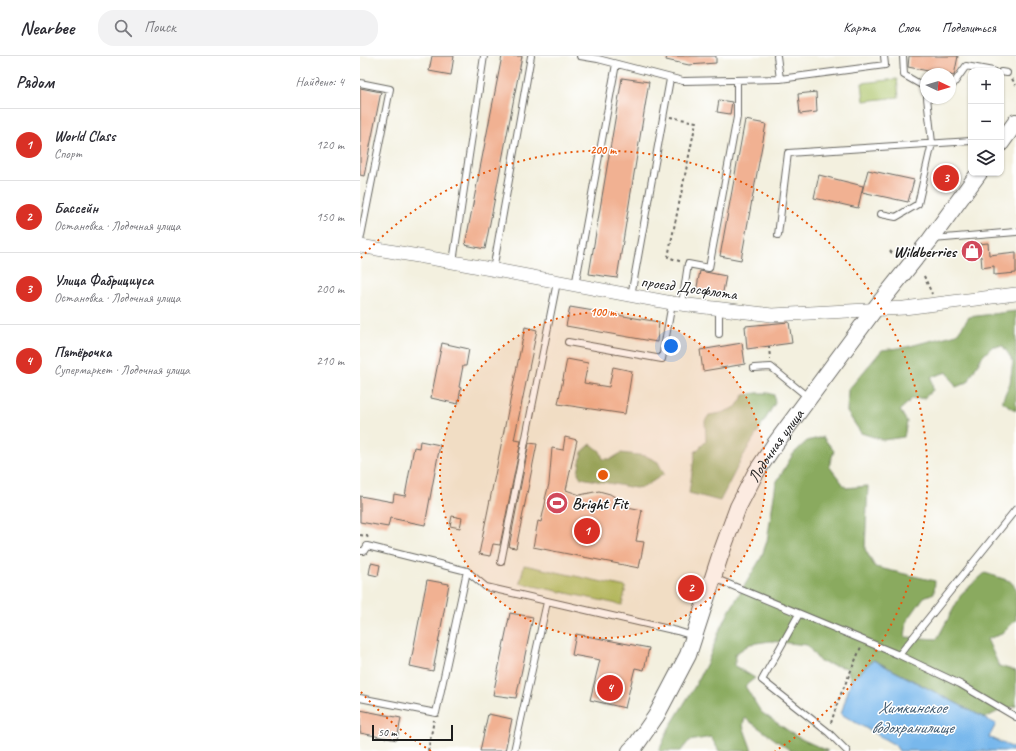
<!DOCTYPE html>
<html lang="ru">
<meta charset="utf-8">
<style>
:root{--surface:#fff;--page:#f2f2f3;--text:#2b2b33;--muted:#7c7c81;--line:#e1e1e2;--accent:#d93025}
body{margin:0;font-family:Caveat,sans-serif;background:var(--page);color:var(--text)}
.controls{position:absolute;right:12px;top:12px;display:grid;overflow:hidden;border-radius:8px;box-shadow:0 1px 3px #0004}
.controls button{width:36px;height:36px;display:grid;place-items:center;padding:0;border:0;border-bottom:1px solid var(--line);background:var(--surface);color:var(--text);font:20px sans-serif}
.compass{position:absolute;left:560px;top:12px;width:36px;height:36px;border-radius:50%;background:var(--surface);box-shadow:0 1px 3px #0004;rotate:94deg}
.scale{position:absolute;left:12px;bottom:10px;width:81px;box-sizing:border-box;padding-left:4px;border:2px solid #1c1c1c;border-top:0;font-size:11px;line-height:14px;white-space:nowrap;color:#1c1c1c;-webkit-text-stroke:3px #fff;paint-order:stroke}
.you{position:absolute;left:311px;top:290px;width:14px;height:14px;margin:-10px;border:3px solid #fff;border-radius:50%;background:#1a73e8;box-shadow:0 0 0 6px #1a73e833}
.badge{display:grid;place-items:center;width:26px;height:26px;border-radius:50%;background:var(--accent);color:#fff;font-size:13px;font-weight:700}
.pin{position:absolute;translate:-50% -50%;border:2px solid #fff;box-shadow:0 1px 4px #0006}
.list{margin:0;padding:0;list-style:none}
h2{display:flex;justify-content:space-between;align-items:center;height:52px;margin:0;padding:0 16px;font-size:17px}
h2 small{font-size:13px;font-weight:400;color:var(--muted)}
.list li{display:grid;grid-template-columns:26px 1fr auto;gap:12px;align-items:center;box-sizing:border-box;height:72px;padding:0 16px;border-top:1px solid var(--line)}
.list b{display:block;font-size:15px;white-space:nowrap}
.list p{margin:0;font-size:13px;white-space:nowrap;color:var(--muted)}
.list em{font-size:13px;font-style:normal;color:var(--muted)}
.icon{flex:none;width:22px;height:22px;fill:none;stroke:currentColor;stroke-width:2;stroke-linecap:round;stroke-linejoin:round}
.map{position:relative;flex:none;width:656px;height:695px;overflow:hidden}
header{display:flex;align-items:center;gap:24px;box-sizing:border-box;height:56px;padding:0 20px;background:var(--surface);border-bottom:1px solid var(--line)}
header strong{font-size:19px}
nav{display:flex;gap:22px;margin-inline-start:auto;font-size:14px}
.search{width:280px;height:36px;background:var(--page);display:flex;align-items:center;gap:10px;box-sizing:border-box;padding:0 14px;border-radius:16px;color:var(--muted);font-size:15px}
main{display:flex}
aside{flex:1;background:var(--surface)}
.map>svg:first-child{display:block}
.green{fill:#adc56a;stroke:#647043}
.forest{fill:#8aaa5e;stroke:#53633d}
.water{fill:#78b8ec;stroke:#4a6a84}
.building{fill:#f1b192}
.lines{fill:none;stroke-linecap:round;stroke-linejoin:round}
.service-casing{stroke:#676660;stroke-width:8}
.minor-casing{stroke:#676660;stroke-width:14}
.tertiary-casing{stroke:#676660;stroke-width:18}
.path{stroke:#676660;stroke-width:2;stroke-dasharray:3 3;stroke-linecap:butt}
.service{stroke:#fff;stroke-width:6}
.minor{stroke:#fff;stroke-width:13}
.tertiary{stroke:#fff;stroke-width:16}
.ring{fill:none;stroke:#e8590c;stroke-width:2;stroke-dasharray:2 4}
.labels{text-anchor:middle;stroke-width:3;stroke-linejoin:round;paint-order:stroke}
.poi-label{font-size:16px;font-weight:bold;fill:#1c1c1c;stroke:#fff;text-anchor:end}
.street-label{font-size:16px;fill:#1c1c1c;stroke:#fff}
.water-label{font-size:17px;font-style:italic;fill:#415a6f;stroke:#fff}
.centre{fill:#e8590c;stroke:#fff;stroke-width:2}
.ring-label{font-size:12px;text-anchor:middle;font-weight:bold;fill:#e8590c;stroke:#fff;stroke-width:3;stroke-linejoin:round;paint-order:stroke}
</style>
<header>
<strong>Nearbee</strong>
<div class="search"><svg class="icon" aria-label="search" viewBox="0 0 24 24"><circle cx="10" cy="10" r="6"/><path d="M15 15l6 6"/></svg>Поиск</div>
<nav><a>Карта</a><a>Слои</a><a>Поделиться</a></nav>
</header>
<main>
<aside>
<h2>Рядом<small>Найдено: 4</small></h2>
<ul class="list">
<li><span class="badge">1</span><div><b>World Class</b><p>Спорт</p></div><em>120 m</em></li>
<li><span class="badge">2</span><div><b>Бассейн</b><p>Остановка · Лодочная улица</p></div><em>150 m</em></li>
<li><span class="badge">3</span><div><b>Улица Фабрициуса</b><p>Остановка · Лодочная улица</p></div><em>200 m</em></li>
<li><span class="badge">4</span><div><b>Пятёрочка</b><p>Супермаркет · Лодочная улица</p></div><em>210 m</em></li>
</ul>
</aside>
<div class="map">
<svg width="656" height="695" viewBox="0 0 656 695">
<rect width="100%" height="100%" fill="#fff"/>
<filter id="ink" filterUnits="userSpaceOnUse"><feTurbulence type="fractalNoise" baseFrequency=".025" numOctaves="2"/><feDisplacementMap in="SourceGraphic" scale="8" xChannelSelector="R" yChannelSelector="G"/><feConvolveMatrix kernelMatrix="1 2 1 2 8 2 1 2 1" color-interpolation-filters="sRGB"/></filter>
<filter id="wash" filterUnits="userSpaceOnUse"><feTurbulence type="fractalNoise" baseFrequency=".012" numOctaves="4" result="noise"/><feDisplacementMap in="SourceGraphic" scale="16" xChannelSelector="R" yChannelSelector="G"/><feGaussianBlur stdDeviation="0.9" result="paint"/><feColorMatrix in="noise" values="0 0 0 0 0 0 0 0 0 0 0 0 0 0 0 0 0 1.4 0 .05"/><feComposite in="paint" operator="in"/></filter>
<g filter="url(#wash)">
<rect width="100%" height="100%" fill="#f3f0df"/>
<path class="green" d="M 537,23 L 539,41 L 504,45 L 502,27 Z
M 164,509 L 266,531 L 262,549 L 160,527 Z"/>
<path class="forest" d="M 656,255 L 656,355 L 642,345 L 650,327 L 653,305 L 643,290 L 633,290 L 621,302 L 608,326 L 596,331 L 587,316 L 571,321 L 573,334 L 564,342 L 552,343 L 540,354 L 547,366 L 544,381 L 523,384 L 501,377 L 487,356 L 488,334 L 522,294 L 546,291 L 597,278 L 609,261 Z
M 397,337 L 408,337 L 414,339 L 415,347 L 382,402 L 360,445 L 329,437 L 335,396 L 346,385 L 345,365 L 349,359 L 361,357 L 376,351 L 384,339 Z
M 463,381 L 474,395 L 469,410 L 486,432 L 508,430 L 505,493 L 515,511 L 575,525 L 574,537 L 564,541 L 547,565 L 545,581 L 577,583 L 602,537 L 625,517 L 650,525 L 656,532 L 656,564 L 642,578 L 627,583 L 639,610 L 656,615 L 656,650 L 639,655 L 625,662 L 514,604 L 491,625 L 487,612 L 460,606 L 447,589 L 410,585 L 390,588 L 375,598 L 375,610 L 395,622 L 385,630 L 401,656 L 439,682 L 468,695 L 431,695 L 385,662 L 383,670 L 392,695 L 359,695 L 351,681 L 329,685 L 321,695 L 299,695 L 309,672 L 335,630 L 348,605 L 358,578 L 370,554 L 401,502 L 407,485 L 416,427 L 433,398 L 447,385 Z
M 231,388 L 240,395 L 243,403 L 251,403 L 261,397 L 286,400 L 298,406 L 304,418 L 284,431 L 275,432 L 221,422 L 218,417 L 222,396 Z"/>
<path class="water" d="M 513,604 L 636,668 L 629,681 L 656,693 L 656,695 L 539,695 L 535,689 L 481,658 L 491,625 Z"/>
<g id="blocks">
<path class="building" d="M 72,0 L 94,0 L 91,19 L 69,15 Z
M 142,0 L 162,0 L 125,193 L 105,189 Z
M 307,0 L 356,0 L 356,7 L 329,9 L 306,4 Z
M 549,0 L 598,0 L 594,20 L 590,19 L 590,18 L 583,18 L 548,11 Z
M 262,22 L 289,26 L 257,222 L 229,218 Z
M 0,32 L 21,36 L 4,120 L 0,119 Z
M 456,36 L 457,56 L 440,58 L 438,38 Z
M 359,44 L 372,46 L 370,58 L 357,56 Z
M 385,64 L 406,68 L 381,204 L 360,200 Z
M 508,114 L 554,124 L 548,146 L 502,136 Z
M 459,119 L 503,130 L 498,152 L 454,142 Z
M 628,187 L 629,199 L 656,196 L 656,217 L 634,219 L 634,210 L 622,212 L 621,200 L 611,201 L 610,189 Z
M 340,215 L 366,220 L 362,241 L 336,236 Z
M 210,251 L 299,266 L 297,286 L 206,270 Z
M 429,266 L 432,287 L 387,293 L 385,270 Z
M 165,271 L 177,274 L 154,384 L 161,385 L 140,489 L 133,488 L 130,500 L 119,498 Z
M 82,287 L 109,293 L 106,310 L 103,310 L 99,331 L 101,332 L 98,348 L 71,342 Z
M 382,287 L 385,308 L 343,315 L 340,294 Z
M 207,303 L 228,307 L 224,327 L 249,331 L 253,311 L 272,315 L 265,358 L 198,348 Z
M 205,381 L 217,384 L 206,434 L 220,439 L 239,435 L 250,438 L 258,443 L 268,451 L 282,454 L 276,485 L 284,486 L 279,512 L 173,491 L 178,465 L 181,466 L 186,444 L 185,443 L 189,428 L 192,392 L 203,394 Z
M 60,385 L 80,389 L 65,469 L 30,462 L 28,471 L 0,466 L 0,440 L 33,446 L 34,438 L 45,440 L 54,391 L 59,392 Z
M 169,387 L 177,388 L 156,492 L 149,491 Z
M 92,460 L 102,462 L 100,472 L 90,470 Z
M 11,507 L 20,509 L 18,520 L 9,518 Z
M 67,524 L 89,528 L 73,615 L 50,610 Z
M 150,557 L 173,561 L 156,642 L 133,639 Z
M 216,578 L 289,592 L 284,614 L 275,612 L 265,652 L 230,644 L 240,604 L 212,599 Z
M 0,654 L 41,662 L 37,684 L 0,677 Z
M 128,658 L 152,663 L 145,695 L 120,695 Z"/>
</g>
</g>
<g filter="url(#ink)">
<use href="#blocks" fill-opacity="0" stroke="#676660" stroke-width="1"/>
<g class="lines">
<g class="service-casing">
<path id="service" d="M 220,0 L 238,3 L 323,25 L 420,23 L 417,0
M 543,0 L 544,19 L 565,31 L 566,37
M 641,16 L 647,17
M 420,23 L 525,9 L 524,0
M 0,27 L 30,33 L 0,185
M 590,30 L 592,30 L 606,10 L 633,15
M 521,158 L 536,161 L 558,148 L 572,87 L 567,42
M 418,179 L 428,97 L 611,85
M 573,183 L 656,176
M 93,206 L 124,0
M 133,214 L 171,0
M 215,230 L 256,8
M 271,240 L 310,23
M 322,248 L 328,208 L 349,212 L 377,61 L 377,24
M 359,278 L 359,253
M 208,286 L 302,303 L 312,247
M 394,312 L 411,311 L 449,342
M 0,495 L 4,495 L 7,490 L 107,515 L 126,531 L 317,575 L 333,580
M 141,506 L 197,226
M 354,522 L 539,599 L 600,628 L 656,661
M 439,558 L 402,624 L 468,676 L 487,695
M 539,599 L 656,453
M 0,642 L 76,657 L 107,515
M 154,695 L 187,546"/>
</g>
<g class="minor-casing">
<path id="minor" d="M 0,190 L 93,206 L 312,247 L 412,259 L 544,252 L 656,238"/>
</g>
<g class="tertiary-casing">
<g id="tertiary">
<path d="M 641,87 L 656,66"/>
<path id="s1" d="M 270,695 L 276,689 L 296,660 L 328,599 L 360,500 L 378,451 L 395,418 L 415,388 L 514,254 L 570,184 L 619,117"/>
</g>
</g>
<path class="path" d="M 652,23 L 656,29
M 310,61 L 336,66 L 308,201 L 322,206
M 530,195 L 533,198
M 564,220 L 572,238
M 409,290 L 410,303
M 0,479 L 7,480 L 8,482
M 471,667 L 478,645 L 501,591
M 68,695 L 74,664"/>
<use href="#service" class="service"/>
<use href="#minor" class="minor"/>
<use href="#tertiary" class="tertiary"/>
</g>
</g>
<circle cx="243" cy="419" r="163" fill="#e8590c" fill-opacity=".12"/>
<g class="ring">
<circle cx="243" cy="419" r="163"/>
<path d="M71 695A325 325 0 0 1 1 636M1 202A325 325 0 1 1 415 695"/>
</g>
<defs>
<g id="shop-disc" transform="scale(1.15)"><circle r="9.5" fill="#d1495b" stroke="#fff"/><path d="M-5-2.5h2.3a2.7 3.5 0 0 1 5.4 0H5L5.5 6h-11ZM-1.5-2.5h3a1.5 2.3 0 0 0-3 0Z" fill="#fff"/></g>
<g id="stadium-disc" transform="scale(1.15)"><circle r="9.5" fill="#d1495b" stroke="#fff"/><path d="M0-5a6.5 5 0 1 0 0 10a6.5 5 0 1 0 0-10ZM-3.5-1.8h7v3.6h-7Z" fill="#fff"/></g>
</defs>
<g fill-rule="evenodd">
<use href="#shop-disc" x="612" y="195"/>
<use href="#stadium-disc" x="197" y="447"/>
</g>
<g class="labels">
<g class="poi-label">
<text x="596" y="201">Wildberries</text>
<text x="212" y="453" text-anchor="start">Bright Fit</text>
</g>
<g class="street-label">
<text transform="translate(329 231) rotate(8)" y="6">проезд Досфлота</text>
<text dy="6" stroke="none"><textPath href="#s1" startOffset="341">Лодочная улица</textPath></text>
</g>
<g class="water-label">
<text x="552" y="657">Химкинское<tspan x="552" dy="20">водохранилище</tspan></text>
</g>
</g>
<circle cx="243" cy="419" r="6" class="centre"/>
<g class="ring-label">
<text x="243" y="98">200 m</text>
<text x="243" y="260">100 m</text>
</g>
</svg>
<div class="controls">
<button>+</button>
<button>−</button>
<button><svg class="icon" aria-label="layers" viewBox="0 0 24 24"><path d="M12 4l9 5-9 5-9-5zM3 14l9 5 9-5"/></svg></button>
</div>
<svg class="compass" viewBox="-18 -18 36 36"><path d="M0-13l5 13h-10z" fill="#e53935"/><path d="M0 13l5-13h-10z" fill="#7c7c81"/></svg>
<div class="scale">50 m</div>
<div class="you"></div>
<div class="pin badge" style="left:227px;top:475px">1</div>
<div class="pin badge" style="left:331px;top:532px">2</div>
<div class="pin badge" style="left:586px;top:122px">3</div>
<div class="pin badge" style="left:250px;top:632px">4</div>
</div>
</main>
